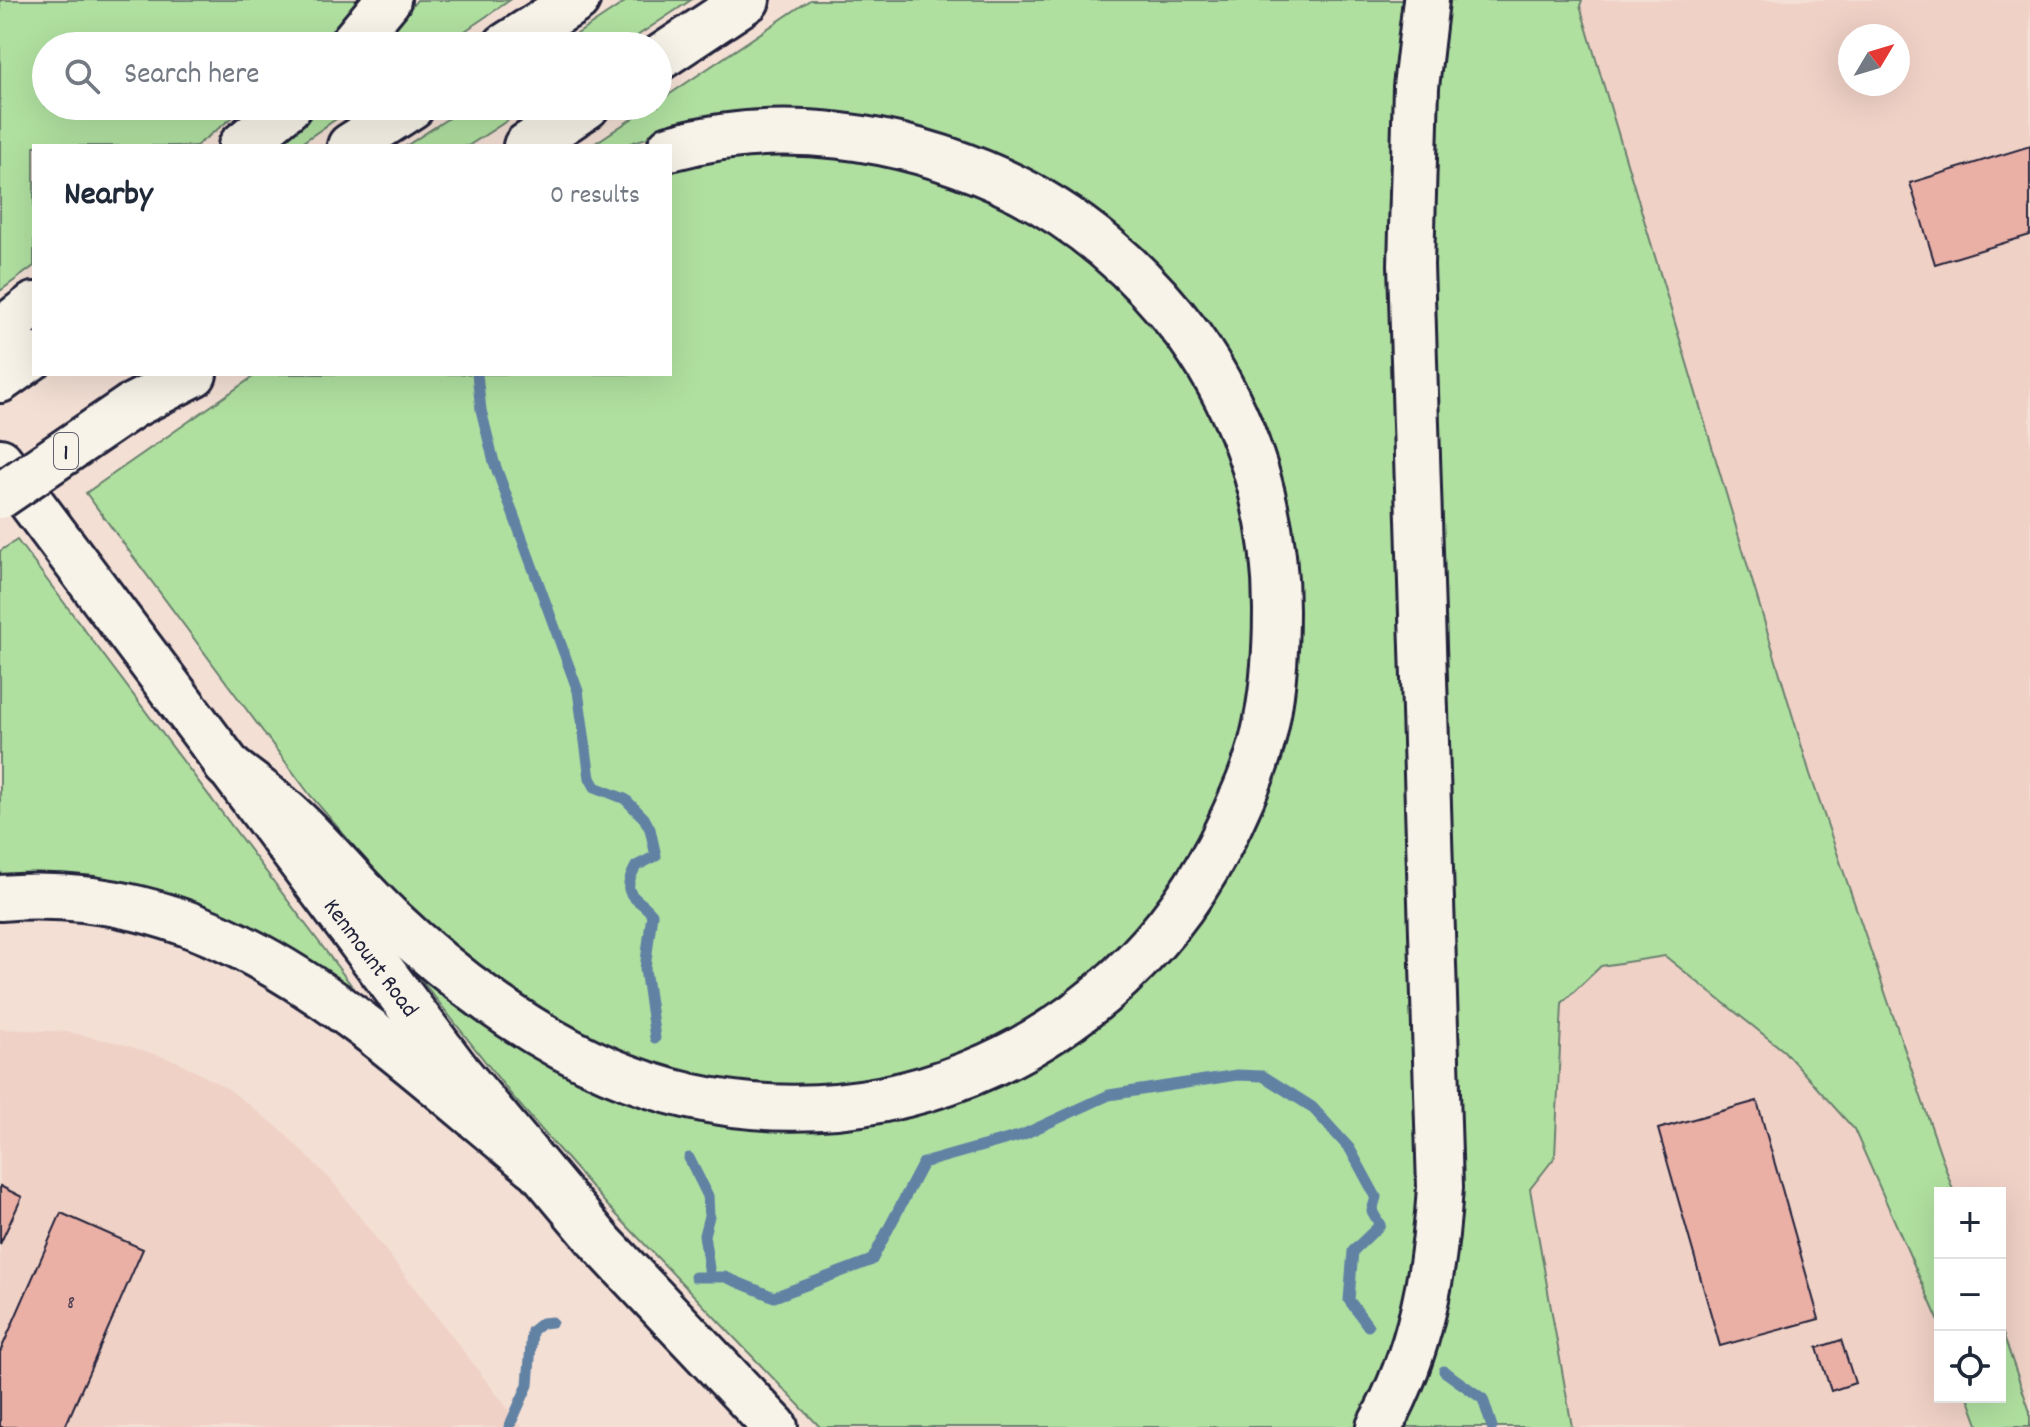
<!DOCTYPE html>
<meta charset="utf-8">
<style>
:root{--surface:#fff;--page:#f2f2f3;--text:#1f2937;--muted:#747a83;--line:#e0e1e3}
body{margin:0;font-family:Dekko,sans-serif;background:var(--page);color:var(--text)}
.controls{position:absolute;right:24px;bottom:24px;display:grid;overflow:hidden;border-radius:0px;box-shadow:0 8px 32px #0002}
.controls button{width:72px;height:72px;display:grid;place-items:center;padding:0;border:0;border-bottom:2px solid var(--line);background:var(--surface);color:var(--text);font:40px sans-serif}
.compass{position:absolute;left:1838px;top:24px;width:72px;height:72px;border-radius:50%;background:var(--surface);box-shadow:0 8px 32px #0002;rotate:52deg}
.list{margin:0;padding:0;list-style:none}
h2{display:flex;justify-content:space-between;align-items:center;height:104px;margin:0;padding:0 32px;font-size:34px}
h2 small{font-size:26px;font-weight:400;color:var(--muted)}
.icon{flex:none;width:44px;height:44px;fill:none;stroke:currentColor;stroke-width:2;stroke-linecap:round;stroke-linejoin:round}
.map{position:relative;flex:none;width:2030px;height:1427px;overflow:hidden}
.search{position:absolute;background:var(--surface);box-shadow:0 8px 32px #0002;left:32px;top:32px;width:640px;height:88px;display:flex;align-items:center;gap:20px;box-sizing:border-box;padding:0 28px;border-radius:44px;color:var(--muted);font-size:30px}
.panel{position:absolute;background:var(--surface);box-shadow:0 8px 32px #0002;left:32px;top:144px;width:640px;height:232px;border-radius:0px}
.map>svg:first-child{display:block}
.built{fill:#f0d1c6;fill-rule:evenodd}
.green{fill:#b0e0a0;stroke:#69816e;stroke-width:2}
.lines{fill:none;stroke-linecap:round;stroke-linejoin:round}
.stream{stroke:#6282a4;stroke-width:11}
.building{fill:#eab0a6;stroke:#22223b;stroke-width:2}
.primary-casing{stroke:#22223b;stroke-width:50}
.highway-casing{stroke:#22223b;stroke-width:50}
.primary{stroke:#f7f3e8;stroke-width:44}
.highway{stroke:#f7f3e8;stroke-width:44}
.highway-bridge-casing{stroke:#22223b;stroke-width:50;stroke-linecap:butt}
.highway-bridge{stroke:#f7f3e8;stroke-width:44}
.labels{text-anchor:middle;stroke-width:8;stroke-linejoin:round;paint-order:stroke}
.number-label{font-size:20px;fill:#544656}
.shield{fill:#f7f3e8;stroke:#62616f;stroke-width:2}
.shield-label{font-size:22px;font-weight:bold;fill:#22223b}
.street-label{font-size:24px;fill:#22223b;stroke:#f7f3e8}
</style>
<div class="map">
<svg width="2030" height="1427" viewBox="0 0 2030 1427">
<rect width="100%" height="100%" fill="#f3dfd4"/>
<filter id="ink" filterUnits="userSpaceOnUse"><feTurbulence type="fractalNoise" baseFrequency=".0125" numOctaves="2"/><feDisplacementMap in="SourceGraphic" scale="16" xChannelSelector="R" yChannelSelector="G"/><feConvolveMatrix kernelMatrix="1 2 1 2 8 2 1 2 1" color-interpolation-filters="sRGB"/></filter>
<g filter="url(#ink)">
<path class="built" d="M 1582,0 L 2030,0 L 2030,1412 L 2000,1325 L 2000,1193 L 1954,1193 L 1810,774 L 1580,5 ZM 1850,36 L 1898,36 L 1898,84 L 1850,84 Z
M 1665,956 L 1784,1051 L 1854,1129 L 1940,1324 L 1940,1397 L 1968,1397 L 1979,1427 L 1572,1427 L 1530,1189 L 1555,1157 L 1562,1003 L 1601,966 Z
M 0,1029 L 68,1032 L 122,1044 L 176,1061 L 230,1090 L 281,1130 L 331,1180 L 522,1427 L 0,1427 Z"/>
<path class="green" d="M 0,0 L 360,0 L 318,46 L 46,46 L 46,106 L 247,106 L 196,146 L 34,146 L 34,266 L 0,291 Z
M 417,0 L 510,0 L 443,46 L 381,46 Z
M 628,0 L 691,0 L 622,46 L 559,46 Z
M 810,0 L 1407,0 L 1424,1202 L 1394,1354 L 1359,1427 L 820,1427 L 608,1206 L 513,1097 L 404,958 L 605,1087 L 670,1112 L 795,1128 L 1137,987 L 1181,942 L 1243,848 L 1266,796 L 1296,579 L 1290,520 L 1275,462 L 1071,201 L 692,124 L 621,146 L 591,146 L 651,106 L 658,106 L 658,102 Z
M 1443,0 L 1582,0 L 1580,6 L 1810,774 L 1954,1193 L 1940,1193 L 1940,1324 L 1854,1129 L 1784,1051 L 1665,956 L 1601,966 L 1562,1003 L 1555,1157 L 1530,1189 L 1572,1427 L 1397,1427 L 1447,1293 L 1458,1239 L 1462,1184 L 1433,430 L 1431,114 Z
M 320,106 L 355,106 L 297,146 L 276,146 Z
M 467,106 L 530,106 L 468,146 L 406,146 Z
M 828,151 L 959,179 L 1085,248 L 1190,365 L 1228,439 L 1250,511 L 1261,601 L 1243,747 L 1221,813 L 1136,942 L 1078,990 L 1011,1032 L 935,1068 L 862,1084 L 787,1089 L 716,1086 L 576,1035 L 511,996 L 400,900 L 310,795 L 86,493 L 257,374 L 670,374 L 670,166 L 697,158 Z
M 17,540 L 376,1018 L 311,970 L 0,883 L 0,551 Z
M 2000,1325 L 2030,1412 L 2030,1427 L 1979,1427 L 1968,1397 L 2000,1397 Z"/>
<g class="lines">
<path class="stream" d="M 477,374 L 481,410 L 494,462 L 578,691 L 590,778 L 595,787 L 625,799 L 644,818 L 650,829 L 656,856 L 636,866 C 618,898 637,895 652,914 L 645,969 L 655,1038
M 689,1158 L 708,1196 L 709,1216 L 704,1235 L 710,1275
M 695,1277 L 725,1277 L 774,1297 L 872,1260 L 923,1163 L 1022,1135 L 1109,1095 L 1237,1075 L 1263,1076 L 1312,1107 L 1350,1149 L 1376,1197 L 1372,1211 L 1380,1225 L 1353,1251 L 1349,1300 L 1368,1326
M 1444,1371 L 1483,1399 L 1492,1427
M 509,1427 L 528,1385 L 532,1331 L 542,1323 L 552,1322"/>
</g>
<path class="building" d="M 2030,146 L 2030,235 L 1935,264 L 1910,183 Z
M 1757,1101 L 1819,1319 L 1720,1346 L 1658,1129 Z
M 0,1186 L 22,1197 L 0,1244 Z
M 61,1213 L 143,1249 L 65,1427 L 0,1427 L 0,1352 Z
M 1841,1340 L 1855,1383 L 1831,1391 L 1817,1348 Z"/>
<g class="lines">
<g class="primary-casing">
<g id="primary">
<path id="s1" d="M 0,461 L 458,1072 L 602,1244 L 775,1427"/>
</g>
</g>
<g class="highway-casing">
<path id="highway" d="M 350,46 L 388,0
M 505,46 L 577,0
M 658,59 L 747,0
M 241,146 L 289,106
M 350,146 L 412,106
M 526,146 L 587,106
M 0,331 L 34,305
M 0,380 L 34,356
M 132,406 L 194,374
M 226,765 C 251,784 277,802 299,824 C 330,854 357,888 388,917 C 451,977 529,1036 609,1070 C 850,1172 1120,1060 1229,826 C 1242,798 1256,768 1263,738 C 1273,697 1276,653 1276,610 C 1276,512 1247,416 1189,336 C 1140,270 1076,215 1001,181 C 899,135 779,117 670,148
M 0,898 C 228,880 372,1034 535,1166
M 1379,1427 C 1421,1353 1435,1270 1440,1187 L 1411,265 L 1416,87 L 1426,0"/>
</g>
<use href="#primary" class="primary"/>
<use href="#highway" class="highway"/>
<g class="highway-bridge-casing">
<path id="highway-bridge" d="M 0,496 L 132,406"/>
</g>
<use href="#highway-bridge" class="highway-bridge"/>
</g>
</g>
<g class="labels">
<g class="number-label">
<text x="71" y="1308">8</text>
</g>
<rect class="shield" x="54" y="433" width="24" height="36" rx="6"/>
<g class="shield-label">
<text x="66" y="459">1</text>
</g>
<g class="street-label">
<text dy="8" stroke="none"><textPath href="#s1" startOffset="620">Kenmount Road</textPath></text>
</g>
</g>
</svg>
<div class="controls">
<button>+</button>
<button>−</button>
<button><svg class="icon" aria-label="locate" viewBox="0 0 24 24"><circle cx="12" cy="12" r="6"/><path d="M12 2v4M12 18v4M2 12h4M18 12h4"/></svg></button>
</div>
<svg class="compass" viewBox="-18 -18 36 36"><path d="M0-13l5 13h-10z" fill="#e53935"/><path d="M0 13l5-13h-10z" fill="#747a83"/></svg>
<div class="search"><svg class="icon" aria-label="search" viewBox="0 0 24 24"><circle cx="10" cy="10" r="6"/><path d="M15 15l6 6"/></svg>Search here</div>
<section class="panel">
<h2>Nearby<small>0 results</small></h2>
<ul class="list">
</ul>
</section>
</div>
